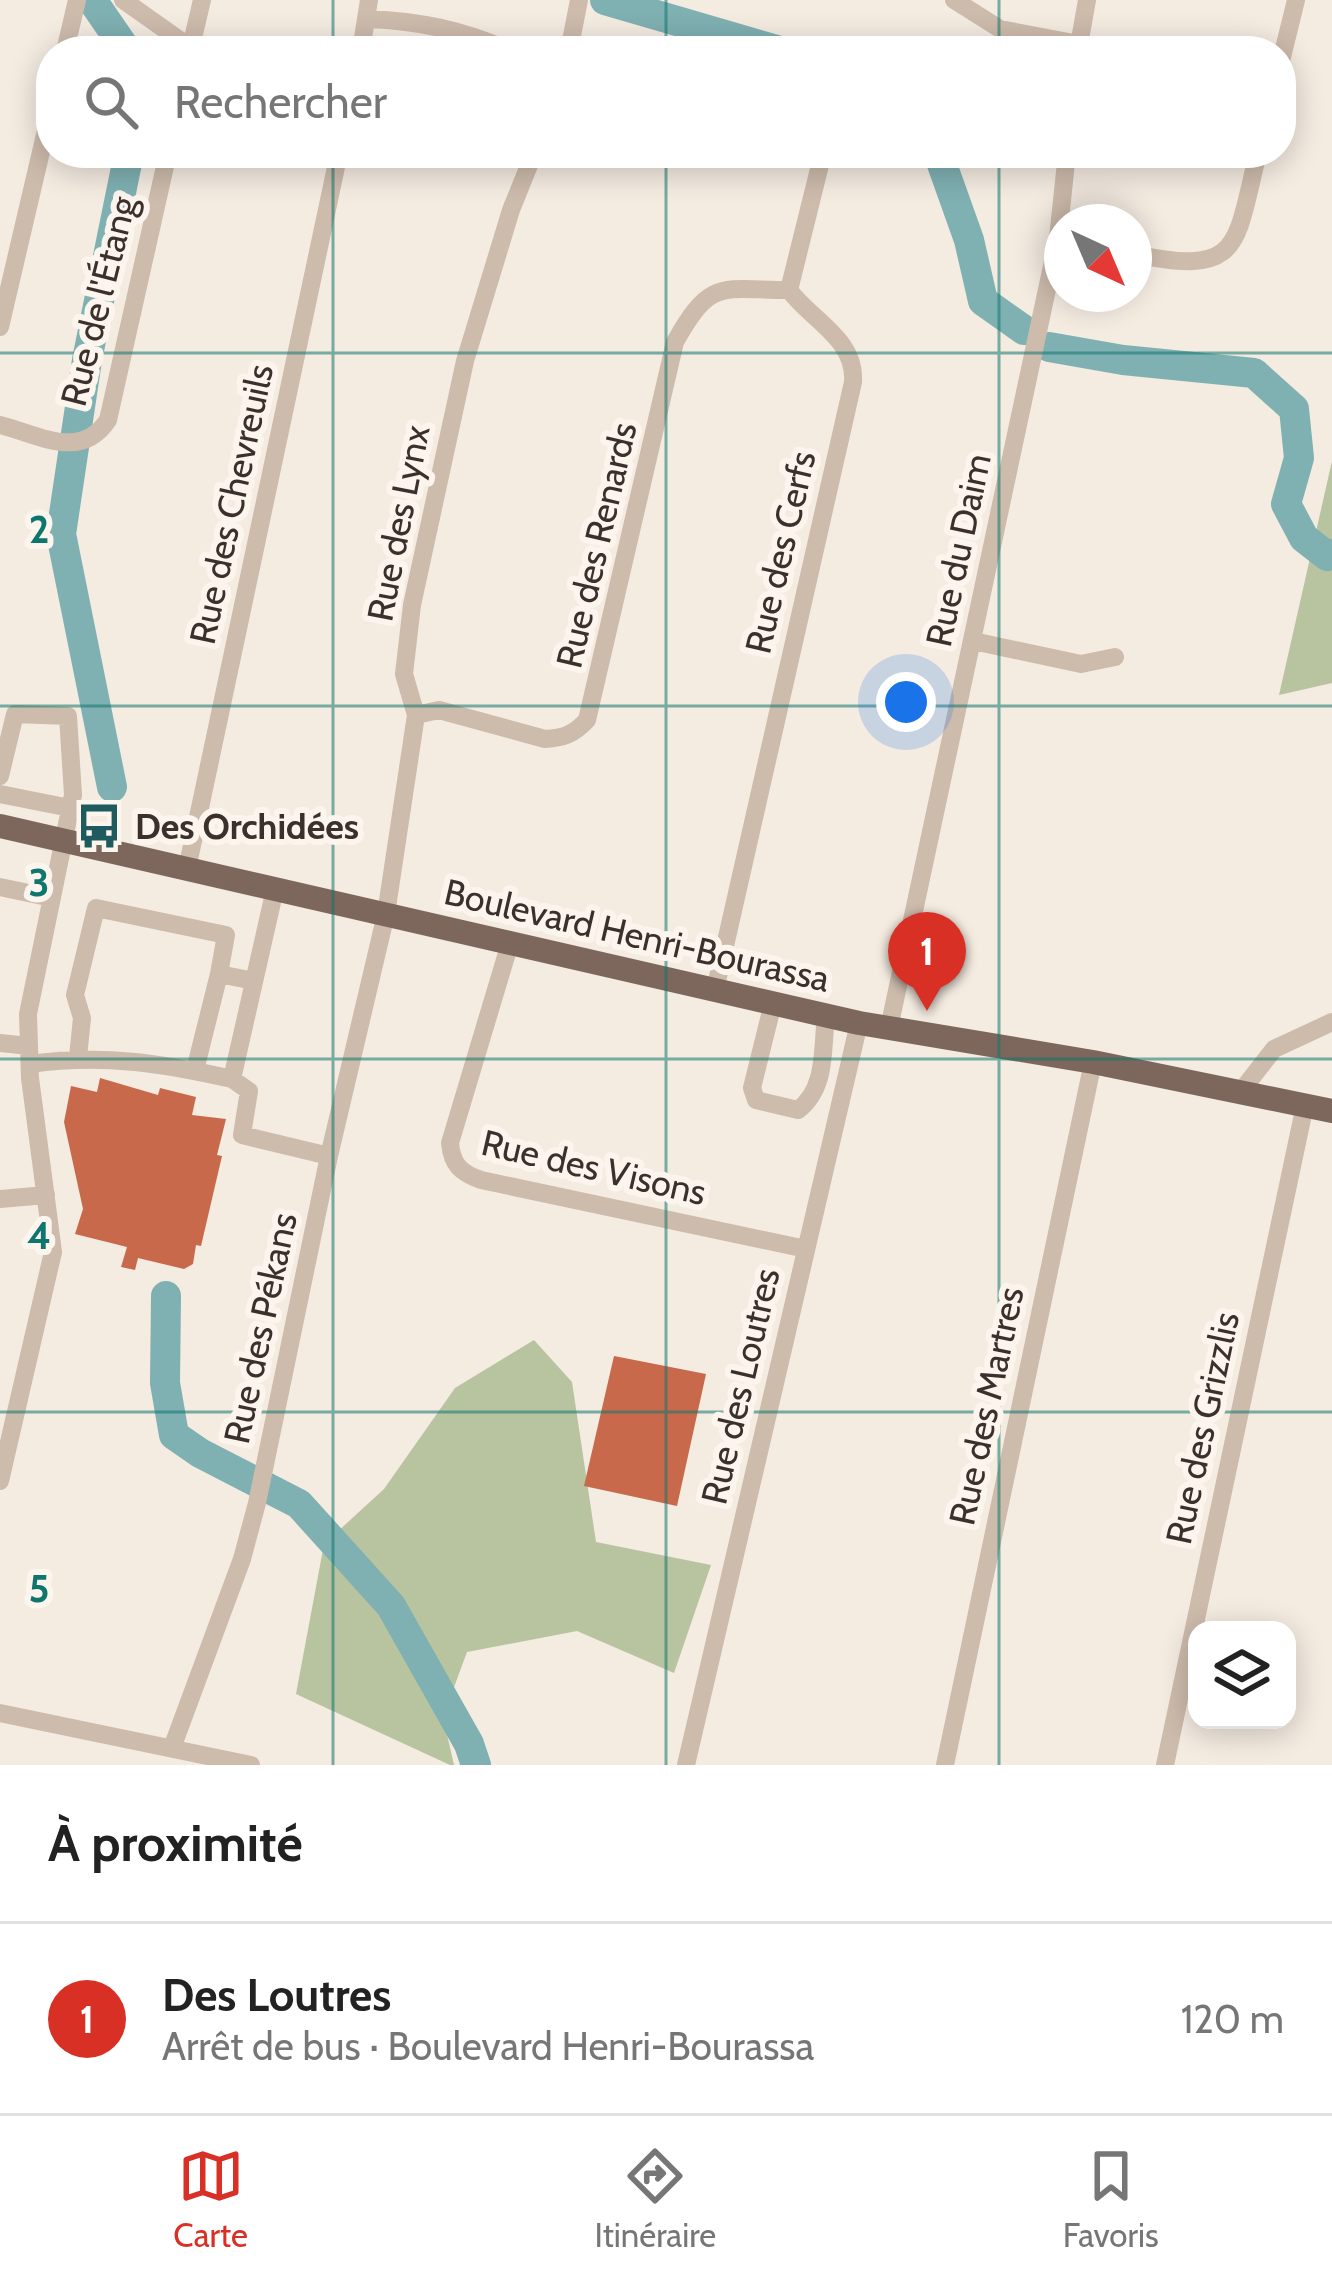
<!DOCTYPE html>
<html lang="fr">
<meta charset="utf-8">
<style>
:root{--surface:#fff;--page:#f6f6f6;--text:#222;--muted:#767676;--line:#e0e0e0;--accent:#d93025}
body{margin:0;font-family:Cabin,sans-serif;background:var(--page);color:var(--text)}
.controls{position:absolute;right:36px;bottom:36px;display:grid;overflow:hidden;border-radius:24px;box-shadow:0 6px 30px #0003}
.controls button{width:108px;height:108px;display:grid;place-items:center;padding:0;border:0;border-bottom:3px solid var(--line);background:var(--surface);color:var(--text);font:60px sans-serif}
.compass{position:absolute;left:1044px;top:204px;width:108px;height:108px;border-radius:50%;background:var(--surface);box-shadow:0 6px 30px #0003;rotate:136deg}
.you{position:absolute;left:906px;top:702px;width:42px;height:42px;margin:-30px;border:9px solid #fff;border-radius:50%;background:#1a73e8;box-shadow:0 0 0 18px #1a73e833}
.badge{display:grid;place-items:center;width:78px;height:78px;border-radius:50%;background:var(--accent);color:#fff;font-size:39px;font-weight:700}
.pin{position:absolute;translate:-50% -99px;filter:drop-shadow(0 3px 6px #0008)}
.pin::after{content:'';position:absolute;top:63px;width:42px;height:36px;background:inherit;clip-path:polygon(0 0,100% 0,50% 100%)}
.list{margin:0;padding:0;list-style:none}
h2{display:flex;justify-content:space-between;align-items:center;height:156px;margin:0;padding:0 48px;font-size:51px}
h2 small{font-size:39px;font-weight:400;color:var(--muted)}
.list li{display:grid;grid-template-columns:78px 1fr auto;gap:36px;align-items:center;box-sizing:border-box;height:192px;padding:0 48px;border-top:3px solid var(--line)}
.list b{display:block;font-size:45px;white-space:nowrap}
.list p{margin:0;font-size:39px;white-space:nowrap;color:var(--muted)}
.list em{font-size:39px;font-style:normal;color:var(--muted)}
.icon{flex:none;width:66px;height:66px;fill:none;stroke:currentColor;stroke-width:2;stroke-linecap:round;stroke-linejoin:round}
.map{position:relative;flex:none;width:1332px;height:1765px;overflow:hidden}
.search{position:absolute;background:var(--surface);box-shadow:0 6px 30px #0003;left:36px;right:36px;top:36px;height:132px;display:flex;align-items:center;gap:30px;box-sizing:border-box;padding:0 42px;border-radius:48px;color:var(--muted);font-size:45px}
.sheet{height:348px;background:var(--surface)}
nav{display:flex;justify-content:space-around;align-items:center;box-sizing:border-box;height:168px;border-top:3px solid var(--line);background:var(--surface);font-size:33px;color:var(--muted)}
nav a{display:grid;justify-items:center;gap:6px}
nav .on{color:var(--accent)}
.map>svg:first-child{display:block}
.green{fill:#b8c4a0}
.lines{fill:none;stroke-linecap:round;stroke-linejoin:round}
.river{stroke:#7fb0b2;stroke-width:30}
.building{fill:#c8694b}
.minor{stroke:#cdbbac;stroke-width:18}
.major{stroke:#7d675c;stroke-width:24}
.grid{fill:none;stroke:#0f766e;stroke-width:3;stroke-opacity:0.55}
.labels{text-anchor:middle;stroke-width:12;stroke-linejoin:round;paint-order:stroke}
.street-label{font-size:36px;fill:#3b302b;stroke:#fbf5ee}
.poi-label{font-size:36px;font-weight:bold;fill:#3b302b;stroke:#fbf5ee;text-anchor:start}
.grid-label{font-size:39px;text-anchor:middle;font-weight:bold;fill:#0f766e;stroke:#fbf5ee;stroke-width:12;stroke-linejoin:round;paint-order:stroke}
</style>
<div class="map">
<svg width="1332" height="1765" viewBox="0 0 1332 1765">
<rect width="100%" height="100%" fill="#f4ebe1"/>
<path class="green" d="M 1332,461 L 1332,683 L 1279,695 Z
M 534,1340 L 572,1382 L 596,1542 L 711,1565 L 674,1673 L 577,1631 L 467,1652 L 443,1717 L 454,1765 L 450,1765 L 296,1694 L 324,1544 L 384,1489 L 455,1388 Z"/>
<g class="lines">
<path class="river" d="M 92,0 L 127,51
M 605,0 L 780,51
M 938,153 L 969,240 L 983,301 L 1024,330
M 1049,347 L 1123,360 L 1254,373 L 1294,409 L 1299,458 L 1286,504 L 1304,538 L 1327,556 L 1332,554
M 112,787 L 61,534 L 87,360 L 129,153
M 166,1296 L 165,1383 L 174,1435 L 200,1453 L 299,1504 L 391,1606 L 469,1744 L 476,1765"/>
</g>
<path class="building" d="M 100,1078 L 158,1095 L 160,1088 L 196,1097 L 192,1115 L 226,1119 L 217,1155 L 222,1156 L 201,1246 L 196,1245 L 193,1264 L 184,1269 L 138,1258 L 135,1270 L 121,1267 L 127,1247 L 75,1234 L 83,1209 L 64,1122 L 71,1086 L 97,1092 Z
M 614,1356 L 706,1374 L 677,1506 L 584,1486 Z"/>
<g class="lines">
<path class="minor" d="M 123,0 L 191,48
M 954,0 L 1000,29 L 1079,44
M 368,19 C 419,21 463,30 510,51
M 65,51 L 77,0
M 190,51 L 202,0
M 361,51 L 369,0
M 569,51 L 579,0
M 1078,51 L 1087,0
M 1281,61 L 1296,0
M 1134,254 C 1242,277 1235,246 1258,153
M 0,327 L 51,109
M 0,425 C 39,435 81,461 108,420 L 168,153
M 973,641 L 1081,664 L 1115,657
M 416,715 L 439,710 L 545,739 C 564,738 574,734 587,720 L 675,342 C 711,277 722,290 789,290
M 0,776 L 15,714 L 68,716 L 73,795 L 28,1014 L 30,1078 L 53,1252 L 0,1481
M 0,794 L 70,808
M 187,869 L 339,153
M 0,887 L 52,898
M 510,943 L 450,1143 C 452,1165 461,1173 481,1180 L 806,1249
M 715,990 L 853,382 C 856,339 812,321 789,290 L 823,153
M 773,1003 L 752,1088 L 756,1100 L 798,1110 C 827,1088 822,1049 826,1015
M 889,1028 L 1058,238 L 1067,153
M 0,1043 L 29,1046
M 78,1057 L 82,1018 L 75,995 L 96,908 L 226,935 L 219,974
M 30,1064 C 103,1054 161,1063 232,1079 L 275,889
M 195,1070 L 219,974 L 254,981
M 232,1079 L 249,1091 L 242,1135 L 329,1156
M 1242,1090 L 1274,1049 L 1332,1022
M 0,1199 L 46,1195
M 0,1713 L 251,1765
M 172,1748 L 242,1559 L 257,1503 L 329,1156 L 386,914 L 416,715 L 404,674 L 412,605 L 465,361 L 511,210 L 534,153
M 686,1765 L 859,1023
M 945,1765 L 1093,1062
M 1165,1765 L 1305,1105"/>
<path class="major" d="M 0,826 L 859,1023 L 1093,1062 L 1332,1111"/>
</g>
<path class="grid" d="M 333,0 L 333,51M 666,0 L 666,51M 999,0 L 999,51M 333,153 L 333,1765M 666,153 L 666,1765M 999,153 L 999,1765M 0,353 L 1332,353M 0,706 L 1332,706M 0,1059 L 1332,1059M 0,1412 L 1332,1412"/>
<defs>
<g id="bus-bare" transform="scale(3.6)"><path d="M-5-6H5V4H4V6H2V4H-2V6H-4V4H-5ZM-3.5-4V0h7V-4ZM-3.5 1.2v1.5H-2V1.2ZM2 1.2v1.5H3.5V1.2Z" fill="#1f5a5e" stroke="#fbf5ee" stroke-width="2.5" paint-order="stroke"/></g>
</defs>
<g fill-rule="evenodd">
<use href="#bus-bare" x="99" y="826"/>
</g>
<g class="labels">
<g class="street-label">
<text transform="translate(98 301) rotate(-76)" y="13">Rue de l'Étang</text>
<text transform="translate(231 504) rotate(-78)" y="13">Rue des Chevreuils</text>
<text transform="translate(398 523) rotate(-79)" y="13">Rue des Lynx</text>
<text transform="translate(596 545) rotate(-77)" y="13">Rue des Renards</text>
<text transform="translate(958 550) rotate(-78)" y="13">Rue du Daim</text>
<text transform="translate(780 552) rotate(-77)" y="13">Rue des Cerfs</text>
<text transform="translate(637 935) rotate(13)" y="13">Boulevard Henri-Bourassa</text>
<text transform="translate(594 1167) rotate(13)" y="13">Rue des Visons</text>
<text transform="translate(260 1328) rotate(-78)" y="13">Rue des Pékans</text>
<text transform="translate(740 1386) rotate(-77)" y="13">Rue des Loutres</text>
<text transform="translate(986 1406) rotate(-78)" y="13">Rue des Martres</text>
<text transform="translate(1202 1428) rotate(-78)" y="13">Rue des Grizzlis</text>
</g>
<g class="poi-label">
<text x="135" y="839">Des Orchidées</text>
</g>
</g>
<g class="grid-label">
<text x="39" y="543">2</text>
<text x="39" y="896">3</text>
<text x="39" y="1249">4</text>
<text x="39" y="1602">5</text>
</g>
</svg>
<div class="controls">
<button><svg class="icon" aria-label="layers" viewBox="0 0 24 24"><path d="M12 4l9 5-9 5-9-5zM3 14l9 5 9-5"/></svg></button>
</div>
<svg class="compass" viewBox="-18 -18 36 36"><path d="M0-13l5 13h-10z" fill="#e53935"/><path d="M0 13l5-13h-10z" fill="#767676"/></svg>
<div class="you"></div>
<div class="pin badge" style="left:927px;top:1011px">1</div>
<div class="search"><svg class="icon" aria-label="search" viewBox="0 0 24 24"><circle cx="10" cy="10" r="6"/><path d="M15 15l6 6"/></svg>Rechercher</div>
</div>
<section class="sheet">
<h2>À proximité<small></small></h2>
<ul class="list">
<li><span class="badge">1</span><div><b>Des Loutres</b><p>Arrêt de bus · Boulevard Henri-Bourassa</p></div><em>120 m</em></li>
</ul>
</section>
<nav>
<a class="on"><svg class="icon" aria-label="map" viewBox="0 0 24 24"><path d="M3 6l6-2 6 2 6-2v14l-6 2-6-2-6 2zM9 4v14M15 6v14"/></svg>Carte</a>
<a><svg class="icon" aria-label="directions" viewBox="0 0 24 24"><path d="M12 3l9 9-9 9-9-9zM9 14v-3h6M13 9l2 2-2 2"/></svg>Itinéraire</a>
<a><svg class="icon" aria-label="saved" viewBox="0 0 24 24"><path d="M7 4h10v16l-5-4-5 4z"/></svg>Favoris</a>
</nav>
